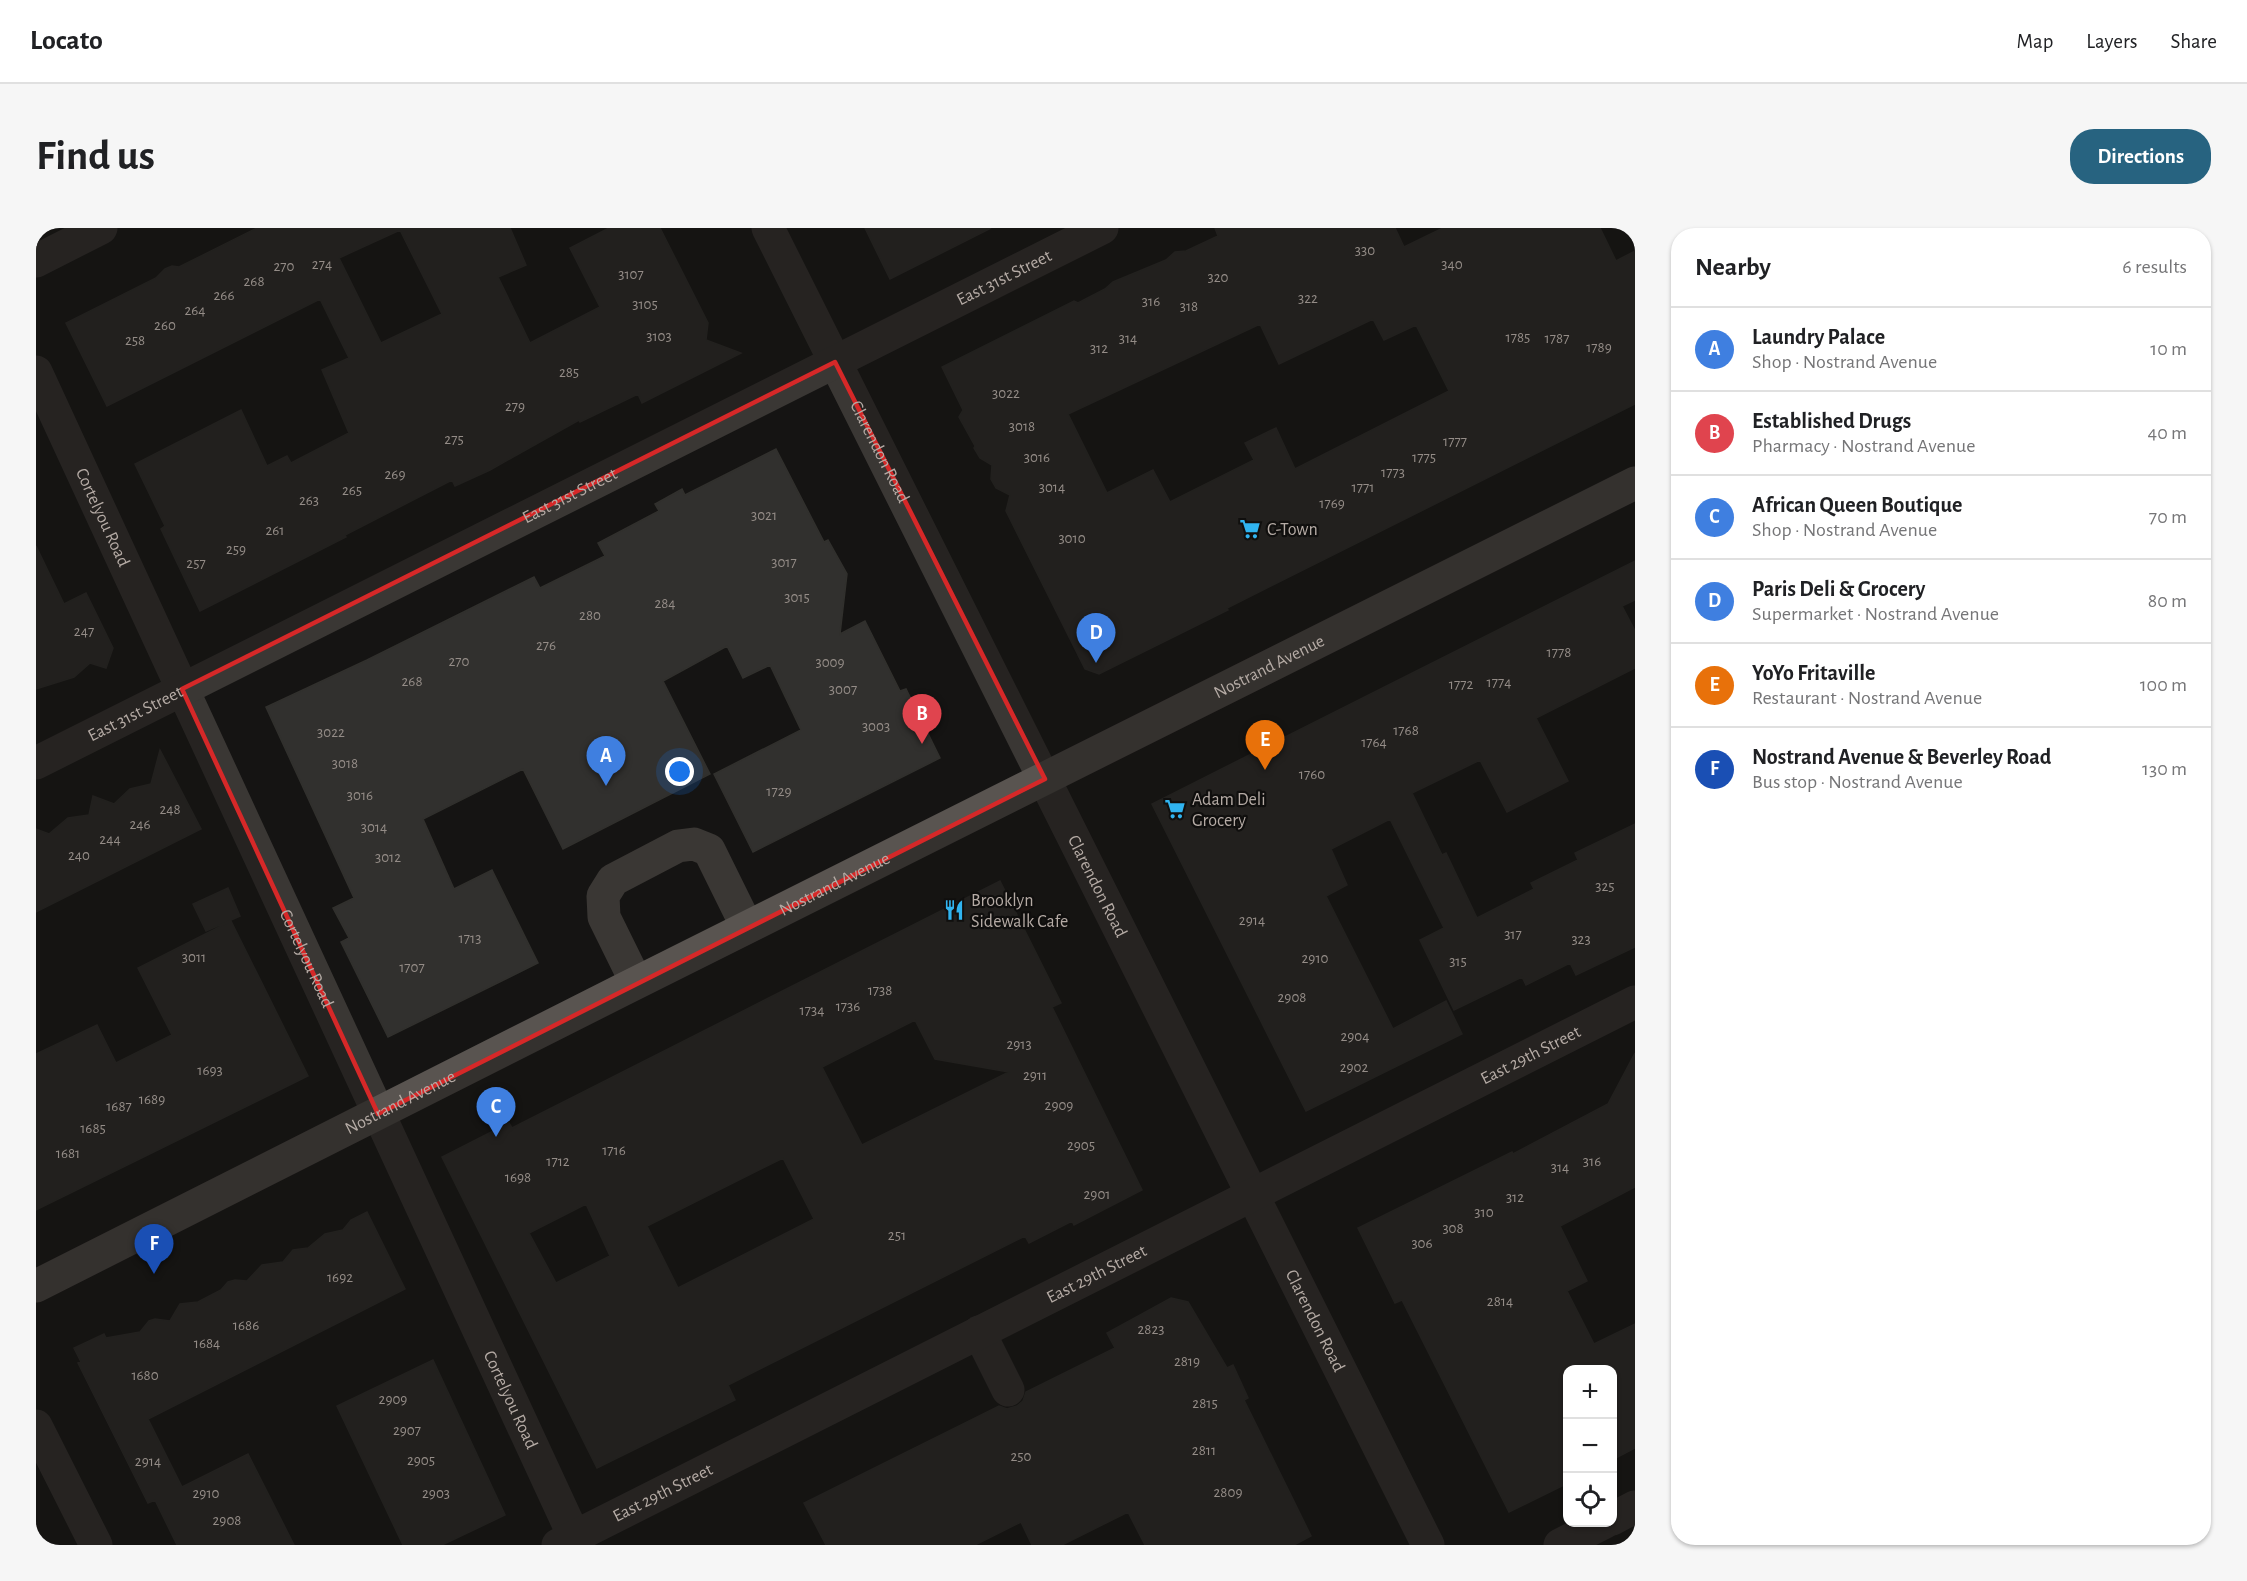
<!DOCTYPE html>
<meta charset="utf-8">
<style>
:root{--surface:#fff;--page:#f6f6f6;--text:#202124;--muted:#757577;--line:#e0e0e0;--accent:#276380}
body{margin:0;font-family:"Alegreya Sans",sans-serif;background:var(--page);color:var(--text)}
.controls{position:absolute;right:18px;bottom:18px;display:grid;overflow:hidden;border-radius:12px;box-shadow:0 2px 4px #0004}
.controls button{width:54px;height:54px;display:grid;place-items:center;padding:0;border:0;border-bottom:2px solid var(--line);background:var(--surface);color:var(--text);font:30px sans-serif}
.you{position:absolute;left:644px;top:544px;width:21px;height:21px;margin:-15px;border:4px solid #fff;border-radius:50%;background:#1a73e8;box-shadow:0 0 0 9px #1a73e833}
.badge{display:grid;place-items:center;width:39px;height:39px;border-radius:50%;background:var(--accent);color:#fff;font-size:20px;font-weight:700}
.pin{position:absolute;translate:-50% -50px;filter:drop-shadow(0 2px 3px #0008)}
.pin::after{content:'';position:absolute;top:32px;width:21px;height:18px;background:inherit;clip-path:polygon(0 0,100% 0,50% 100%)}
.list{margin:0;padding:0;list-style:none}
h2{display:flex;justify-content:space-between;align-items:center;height:78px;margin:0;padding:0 24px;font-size:26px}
h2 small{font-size:20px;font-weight:400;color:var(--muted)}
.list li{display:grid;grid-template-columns:39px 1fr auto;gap:18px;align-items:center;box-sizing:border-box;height:84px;padding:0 24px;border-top:2px solid var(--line)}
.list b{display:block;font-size:22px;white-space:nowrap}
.list p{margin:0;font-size:20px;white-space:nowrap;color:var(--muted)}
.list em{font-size:20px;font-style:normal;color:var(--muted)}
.icon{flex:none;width:33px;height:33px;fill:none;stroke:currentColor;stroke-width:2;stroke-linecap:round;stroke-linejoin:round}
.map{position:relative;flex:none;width:1599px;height:1317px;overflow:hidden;border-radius:24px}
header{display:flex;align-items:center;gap:36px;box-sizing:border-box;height:84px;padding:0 30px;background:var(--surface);border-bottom:2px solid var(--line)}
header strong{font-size:28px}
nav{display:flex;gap:33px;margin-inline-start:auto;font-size:21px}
.intro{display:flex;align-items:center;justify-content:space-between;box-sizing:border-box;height:144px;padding:0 36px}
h1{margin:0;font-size:42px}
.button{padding:15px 27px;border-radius:24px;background:var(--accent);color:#fff;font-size:21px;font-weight:700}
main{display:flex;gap:36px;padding:0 36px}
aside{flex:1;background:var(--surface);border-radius:24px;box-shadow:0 2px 4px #0004}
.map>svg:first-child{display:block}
.building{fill:#31302e;stroke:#31302d;stroke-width:1.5;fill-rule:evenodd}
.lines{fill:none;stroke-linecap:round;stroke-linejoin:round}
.minor{stroke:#3a3734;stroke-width:33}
.major{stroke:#595450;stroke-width:33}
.marked{fill:none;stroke:#d62828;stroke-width:4.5;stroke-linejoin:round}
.labels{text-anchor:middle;stroke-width:4.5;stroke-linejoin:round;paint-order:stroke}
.number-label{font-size:15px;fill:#948c87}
.street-label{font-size:18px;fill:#b5aba5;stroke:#100f0e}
.poi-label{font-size:18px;fill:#b5aba5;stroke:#100f0e;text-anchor:start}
</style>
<header>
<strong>Locato</strong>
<nav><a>Map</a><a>Layers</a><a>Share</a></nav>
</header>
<div class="intro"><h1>Find us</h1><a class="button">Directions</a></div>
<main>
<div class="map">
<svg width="1599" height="1317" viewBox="0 0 1599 1317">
<rect width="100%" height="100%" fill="#151413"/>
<path class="building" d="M 221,0 L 474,0 L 490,37 L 462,49 L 494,115 L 564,79 L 534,20 L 573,0 L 624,0 L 672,95 L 670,112 L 705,125 L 606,175 L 602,166 L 544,194 L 543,192 L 454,242 L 419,258 L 416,252 L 309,307 L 310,309 L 164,383 L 125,301 L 129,298 L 99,236 L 205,182 L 231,238 L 251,228 L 255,235 L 313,205 L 286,142 L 313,130 L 284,71 L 71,178 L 30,95 L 120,50 L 129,41 L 136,38 L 143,39 ZM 364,2 L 406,86 L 345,115 L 303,30 Z
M 829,0 L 955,0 L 854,51 Z
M 1179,0 L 1359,0 L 1368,19 L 1407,0 L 1564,0 L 1580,33 L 1599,23 L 1599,176 L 1191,380 L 1192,382 L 1063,446 L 1049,441 L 970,283 L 974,267 L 960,260 L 955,251 L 956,237 L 944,230 L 938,220 L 939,218 L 923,189 L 927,182 L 906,139 L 1038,73 L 1042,75 L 1069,61 L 1077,54 L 1130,32 L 1139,24 L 1150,23 L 1182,8 ZM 1337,91 L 1348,112 L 1380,97 L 1413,163 L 1259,241 L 1240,200 L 1209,215 L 1218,232 L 1134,274 L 1117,242 L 1071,265 L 1032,186 L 1224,96 L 1243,136 Z
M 740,221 L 788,314 L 792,312 L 811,346 L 804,406 L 829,393 L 864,463 L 870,461 L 904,530 L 717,624 L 678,546 L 765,502 L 734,437 L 707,450 L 691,418 L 627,453 L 674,546 L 527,621 L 487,541 L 387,591 L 418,661 L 456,642 L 502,735 L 352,809 L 305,714 L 313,710 L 297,680 L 318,670 L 230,479 L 331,432 L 498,349 L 504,360 L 569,328 L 562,315 L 623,283 L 619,276 L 646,261 L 649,267 Z
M 0,318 L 28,376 L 50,365 L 77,420 L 70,440 L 54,435 L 38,449 L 0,461 Z
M 1599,333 L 1599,372 L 1586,378 L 1599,403 L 1599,440 L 1500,490 L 1532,553 L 1471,584 L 1444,532 L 1376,565 L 1406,627 L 1410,625 L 1441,690 L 1498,661 L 1495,655 L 1542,632 L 1539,625 L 1599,596 L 1599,719 L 1540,747 L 1534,735 L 1490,757 L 1486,749 L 1418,782 L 1384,712 L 1408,700 L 1354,591 L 1295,621 L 1311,657 L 1290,668 L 1357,801 L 1410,773 L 1426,806 L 1270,883 L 1116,576 Z
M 124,522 L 165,601 L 0,684 L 0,601 L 13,606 L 32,590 L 53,587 L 57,568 L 78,576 L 94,561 L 115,556 Z
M 964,653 L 1025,775 L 1016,779 L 1106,962 L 1038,997 L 1036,993 L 993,1015 L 989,1008 L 692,1157 L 699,1172 L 561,1240 L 406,929 L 473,895 L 476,900 ZM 879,792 L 899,831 L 973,844 L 826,917 L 786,839 ZM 747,930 L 778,991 L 642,1060 L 611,998 ZM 550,976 L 574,1028 L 520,1055 L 493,1005 Z
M 192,660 L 204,688 L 170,703 L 157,676 Z
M 195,693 L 272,848 L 0,982 L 0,826 L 61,797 L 80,835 L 136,807 L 102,740 Z
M 1599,825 L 1599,959 L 1524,998 L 1551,1053 L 1531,1063 L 1558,1116 L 1599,1096 L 1599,1220 L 1576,1232 L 1576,1142 L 1532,1142 L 1532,1255 L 1473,1284 L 1366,1072 L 1359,1075 L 1322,1000 L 1476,924 L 1477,926 L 1572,876 Z
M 331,984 L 369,1061 L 112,1191 L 146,1259 L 212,1226 L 258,1317 L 141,1317 L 119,1272 L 112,1275 L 42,1135 L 45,1134 L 38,1120 L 68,1106 L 70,1110 L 104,1104 L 113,1093 L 119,1091 L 134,1093 L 144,1076 L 162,1074 L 185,1062 L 192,1054 L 199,1052 L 211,1053 L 226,1037 L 247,1034 L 257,1022 L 272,1020 L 289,1006 L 307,1002 L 315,992 Z
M 1135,1070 L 1152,1074 L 1191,1140 L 1197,1137 L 1212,1170 L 1208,1172 L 1275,1308 L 1258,1317 L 1109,1317 L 1092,1284 L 1026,1317 L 996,1317 L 985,1294 L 939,1317 L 790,1317 L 768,1275 L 963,1178 L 971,1181 L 981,1178 L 987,1173 L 990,1164 L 1079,1120 L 1071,1105 Z
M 397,1132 L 469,1287 L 406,1317 L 367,1317 L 301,1178 Z"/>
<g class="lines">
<g class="minor">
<path id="s1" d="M 732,0 L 1392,1317"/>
<path d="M 0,33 L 65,0"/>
<path id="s2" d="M 0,144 L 542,1317"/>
<path id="s3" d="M 0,535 L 1066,0"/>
<path d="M 600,754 L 568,689 L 567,668 L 577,652 L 642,618 L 658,616 L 673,622 L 711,699"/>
<path d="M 943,1104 L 972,1162"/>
<path d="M 0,1198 L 60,1317"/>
<path d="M 1576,1291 L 1599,1279"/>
<path id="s4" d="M 522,1317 L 1599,774"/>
<path d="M 1524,1317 L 1569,1294"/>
</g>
<path class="major" id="s5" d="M 0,1058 L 588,761 L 1599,255"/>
</g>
<path d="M0 0H1599V1317H0ZM 799,134 L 1009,551 L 342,886 L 146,461 Z" fill="#151413" fill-opacity=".55" fill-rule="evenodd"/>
<path class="marked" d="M 799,134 L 1009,551 L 342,886 L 146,461 Z"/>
<defs>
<g id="supermarket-bare" transform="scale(1.62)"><path d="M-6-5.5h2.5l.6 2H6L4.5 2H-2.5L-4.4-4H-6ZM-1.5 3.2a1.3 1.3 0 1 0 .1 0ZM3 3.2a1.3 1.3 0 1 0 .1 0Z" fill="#30b4f0" stroke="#100f0e" stroke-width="2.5" paint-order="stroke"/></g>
<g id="restaurant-bare" transform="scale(1.62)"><path d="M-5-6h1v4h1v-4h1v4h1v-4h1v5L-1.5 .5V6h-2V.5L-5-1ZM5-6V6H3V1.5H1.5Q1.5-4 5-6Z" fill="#30b4f0" stroke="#100f0e" stroke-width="2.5" paint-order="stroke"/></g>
</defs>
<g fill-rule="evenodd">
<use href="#supermarket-bare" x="1214" y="301"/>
<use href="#supermarket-bare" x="1139" y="581"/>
<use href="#restaurant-bare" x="918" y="682"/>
</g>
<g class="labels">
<g class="number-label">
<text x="1329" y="27">330</text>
<text x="286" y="41">274</text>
<text x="1416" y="41">340</text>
<text x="248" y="43">270</text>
<text x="595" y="51">3107</text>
<text x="1182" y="54">320</text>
<text x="218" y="58">268</text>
<text x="188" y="72">266</text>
<text x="1272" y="75">322</text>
<text x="1115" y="78">316</text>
<text x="609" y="81">3105</text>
<text x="1153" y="83">318</text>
<text x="159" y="87">264</text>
<text x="129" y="102">260</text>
<text x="623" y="113">3103</text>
<text x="1482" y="114">1785</text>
<text x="1092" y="115">314</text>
<text x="1521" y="115">1787</text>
<text x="99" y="117">258</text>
<text x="1563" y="124">1789</text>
<text x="1063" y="125">312</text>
<text x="533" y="149">285</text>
<text x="970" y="170">3022</text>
<text x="479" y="183">279</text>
<text x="986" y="203">3018</text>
<text x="418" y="216">275</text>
<text x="1419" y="218">1777</text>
<text x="1001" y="234">3016</text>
<text x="1388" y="234">1775</text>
<text x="1357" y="249">1773</text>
<text x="359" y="251">269</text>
<text x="1016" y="264">3014</text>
<text x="1327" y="264">1771</text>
<text x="316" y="267">265</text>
<text x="273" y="277">263</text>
<text x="1296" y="280">1769</text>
<text x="728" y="292">3021</text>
<text x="239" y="307">261</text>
<text x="1036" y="315">3010</text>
<text x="200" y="326">259</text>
<text x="748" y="339">3017</text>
<text x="160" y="340">257</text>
<text x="761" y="374">3015</text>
<text x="629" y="380">284</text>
<text x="554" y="392">280</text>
<text x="48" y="408">247</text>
<text x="510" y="422">276</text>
<text x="1523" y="429">1778</text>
<text x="423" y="438">270</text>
<text x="794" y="439">3009</text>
<text x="376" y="458">268</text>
<text x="1463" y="459">1774</text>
<text x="1425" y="461">1772</text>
<text x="807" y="466">3007</text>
<text x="840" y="503">3003</text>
<text x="1370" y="507">1768</text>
<text x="295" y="509">3022</text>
<text x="1338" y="519">1764</text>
<text x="309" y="540">3018</text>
<text x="1276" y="551">1760</text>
<text x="743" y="568">1729</text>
<text x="324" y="572">3016</text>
<text x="134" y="586">248</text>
<text x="104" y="601">246</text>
<text x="338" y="604">3014</text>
<text x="74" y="616">244</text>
<text x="43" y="632">240</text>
<text x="352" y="634">3012</text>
<text x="1569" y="663">325</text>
<text x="1216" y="697">2914</text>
<text x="1477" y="711">317</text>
<text x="434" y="715">1713</text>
<text x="1545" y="716">323</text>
<text x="158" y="734">3011</text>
<text x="1279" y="735">2910</text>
<text x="1422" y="738">315</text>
<text x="376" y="744">1707</text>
<text x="844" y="767">1738</text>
<text x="1256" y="774">2908</text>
<text x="812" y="783">1736</text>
<text x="776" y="787">1734</text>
<text x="1319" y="813">2904</text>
<text x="983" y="821">2913</text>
<text x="1318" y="844">2902</text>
<text x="174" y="847">1693</text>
<text x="999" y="852">2911</text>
<text x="116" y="876">1689</text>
<text x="1023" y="882">2909</text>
<text x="83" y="883">1687</text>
<text x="57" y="905">1685</text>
<text x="1045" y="922">2905</text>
<text x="578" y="927">1716</text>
<text x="32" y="930">1681</text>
<text x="522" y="938">1712</text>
<text x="1556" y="938">316</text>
<text x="1524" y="944">314</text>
<text x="482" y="954">1698</text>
<text x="1061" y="971">2901</text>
<text x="1479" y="974">312</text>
<text x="1448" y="989">310</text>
<text x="1417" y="1005">308</text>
<text x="861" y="1012">251</text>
<text x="1386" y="1020">306</text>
<text x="304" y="1054">1692</text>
<text x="1464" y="1078">2814</text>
<text x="210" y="1102">1686</text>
<text x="1115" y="1106">2823</text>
<text x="171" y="1120">1684</text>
<text x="1151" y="1138">2819</text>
<text x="109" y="1152">1680</text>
<text x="357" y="1176">2909</text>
<text x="1169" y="1180">2815</text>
<text x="371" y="1207">2907</text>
<text x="1168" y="1227">2811</text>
<text x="985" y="1233">250</text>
<text x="385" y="1237">2905</text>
<text x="112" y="1238">2914</text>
<text x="1192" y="1269">2809</text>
<text x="170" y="1270">2910</text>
<text x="400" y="1270">2903</text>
<text x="191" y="1297">2908</text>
</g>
<g class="street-label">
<text dy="6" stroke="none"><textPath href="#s3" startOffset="1083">East 31st Street</textPath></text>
<text dy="6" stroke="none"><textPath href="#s1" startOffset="250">Clarendon Road</textPath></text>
<text dy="6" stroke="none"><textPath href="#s3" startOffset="597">East 31st Street</textPath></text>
<text dy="6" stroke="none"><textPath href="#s2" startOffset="160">Cortelyou Road</textPath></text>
<text dy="6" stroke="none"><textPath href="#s5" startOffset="1380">Nostrand Avenue</textPath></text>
<text dy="6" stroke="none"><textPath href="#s3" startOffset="111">East 31st Street</textPath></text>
<text dy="6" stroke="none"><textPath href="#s5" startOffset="894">Nostrand Avenue</textPath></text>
<text dy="6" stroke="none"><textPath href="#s1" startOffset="736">Clarendon Road</textPath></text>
<text dy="6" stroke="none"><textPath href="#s2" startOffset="646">Cortelyou Road</textPath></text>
<text dy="6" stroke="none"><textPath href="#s4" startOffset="1089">East 29th Street</textPath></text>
<text dy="6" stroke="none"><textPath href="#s5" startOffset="408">Nostrand Avenue</textPath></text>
<text dy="6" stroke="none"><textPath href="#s4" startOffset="603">East 29th Street</textPath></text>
<text dy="6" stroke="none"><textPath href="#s1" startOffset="1222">Clarendon Road</textPath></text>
<text dy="6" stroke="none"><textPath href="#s2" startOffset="1132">Cortelyou Road</textPath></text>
<text dy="6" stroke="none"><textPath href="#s4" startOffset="117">East 29th Street</textPath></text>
</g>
<g class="poi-label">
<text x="1231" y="307">C-Town</text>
<text x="1156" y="577">Adam Deli<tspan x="1156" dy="21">Grocery</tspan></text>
<text x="935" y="678">Brooklyn<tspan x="935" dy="21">Sidewalk Cafe</tspan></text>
</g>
</g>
</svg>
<div class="controls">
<button>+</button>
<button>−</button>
<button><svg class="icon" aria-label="locate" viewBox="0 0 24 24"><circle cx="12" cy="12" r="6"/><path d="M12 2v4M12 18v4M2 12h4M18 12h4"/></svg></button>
</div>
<div class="you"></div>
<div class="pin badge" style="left:570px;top:558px;background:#3f7fe0">A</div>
<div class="pin badge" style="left:886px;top:516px;background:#e0444e">B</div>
<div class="pin badge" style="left:460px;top:909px;background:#3f7fe0">C</div>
<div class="pin badge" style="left:1060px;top:435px;background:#3f7fe0">D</div>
<div class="pin badge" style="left:1229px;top:542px;background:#e8710a">E</div>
<div class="pin badge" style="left:118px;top:1046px;background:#1a4fb4">F</div>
</div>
<aside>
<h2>Nearby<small>6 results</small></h2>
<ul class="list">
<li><span class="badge" style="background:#3f7fe0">A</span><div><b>Laundry Palace</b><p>Shop · Nostrand Avenue</p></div><em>10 m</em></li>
<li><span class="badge" style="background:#e0444e">B</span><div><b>Established Drugs</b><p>Pharmacy · Nostrand Avenue</p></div><em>40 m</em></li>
<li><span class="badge" style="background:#3f7fe0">C</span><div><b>African Queen Boutique</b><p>Shop · Nostrand Avenue</p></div><em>70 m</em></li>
<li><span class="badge" style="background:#3f7fe0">D</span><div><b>Paris Deli &amp; Grocery</b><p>Supermarket · Nostrand Avenue</p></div><em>80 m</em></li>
<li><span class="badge" style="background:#e8710a">E</span><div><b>YoYo Fritaville</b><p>Restaurant · Nostrand Avenue</p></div><em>100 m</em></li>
<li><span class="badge" style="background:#1a4fb4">F</span><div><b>Nostrand Avenue &amp; Beverley Road</b><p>Bus stop · Nostrand Avenue</p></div><em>130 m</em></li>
</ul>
</aside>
</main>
